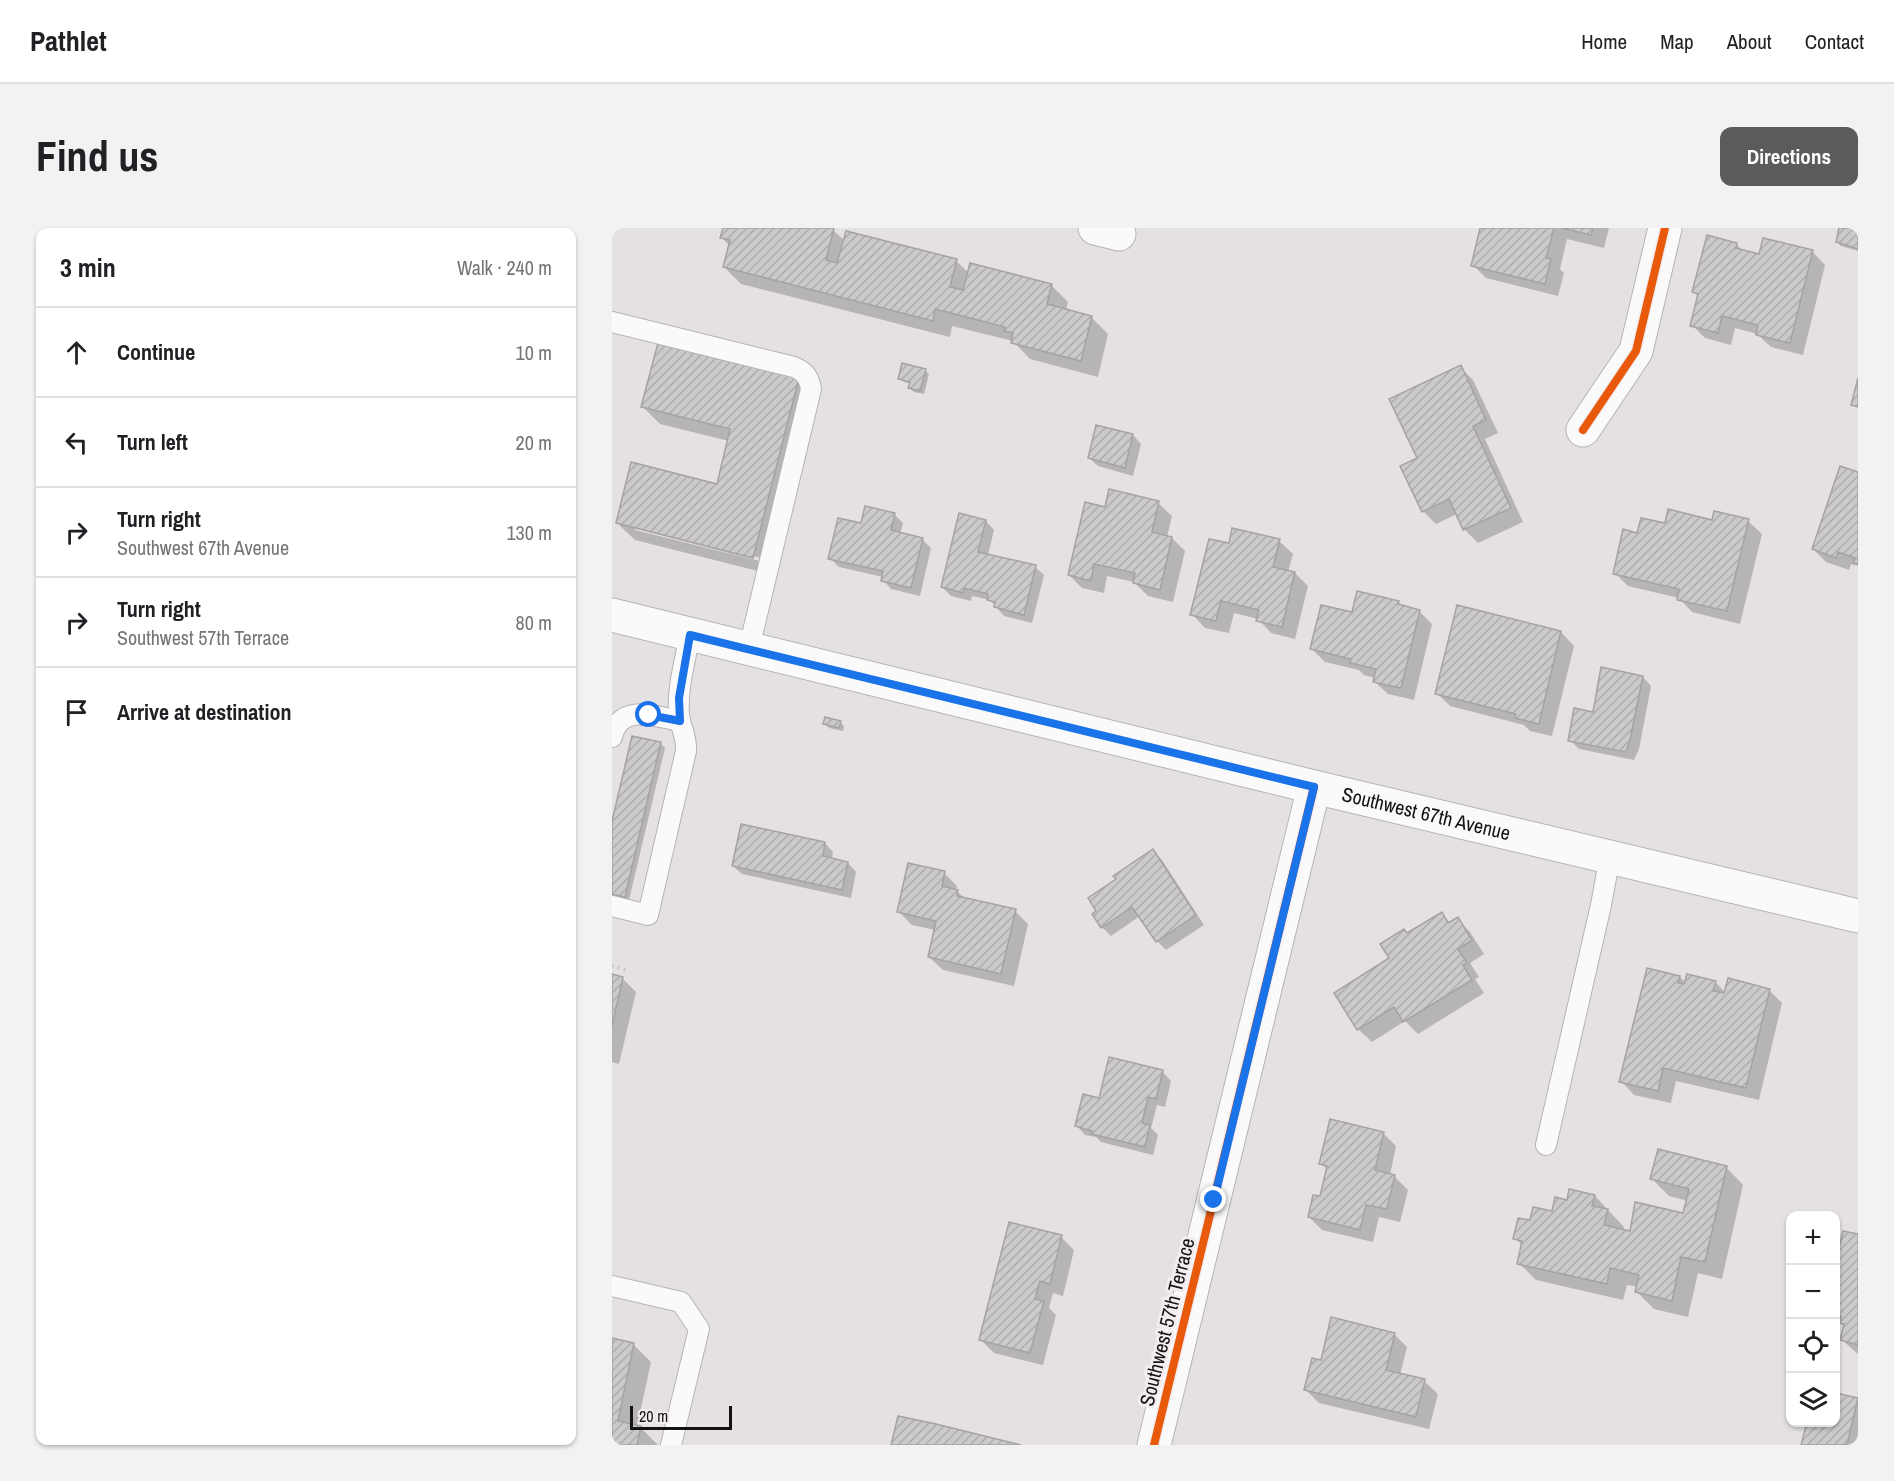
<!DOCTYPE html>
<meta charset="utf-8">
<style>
:root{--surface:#fff;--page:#f2f2f2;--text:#202124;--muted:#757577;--line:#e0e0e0;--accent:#5d5a5c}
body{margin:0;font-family:"Archivo Narrow",sans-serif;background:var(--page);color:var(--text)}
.controls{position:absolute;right:18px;bottom:18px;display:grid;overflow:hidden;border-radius:12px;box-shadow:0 2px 4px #0004}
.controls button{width:54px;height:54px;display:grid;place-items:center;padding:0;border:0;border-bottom:2px solid var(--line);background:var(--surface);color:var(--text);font:30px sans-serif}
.scale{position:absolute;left:18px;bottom:15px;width:102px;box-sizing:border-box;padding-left:6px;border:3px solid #141213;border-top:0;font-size:16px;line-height:21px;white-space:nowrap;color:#141213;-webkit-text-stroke:4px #f3edf1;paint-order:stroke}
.stop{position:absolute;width:18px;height:18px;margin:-14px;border:4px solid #1a73e8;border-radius:50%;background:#fff}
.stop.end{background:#1a73e8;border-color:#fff;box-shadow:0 2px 6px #0008}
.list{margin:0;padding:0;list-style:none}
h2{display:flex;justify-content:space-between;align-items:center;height:78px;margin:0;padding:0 24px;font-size:26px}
h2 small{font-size:20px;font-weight:400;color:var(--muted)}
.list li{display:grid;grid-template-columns:39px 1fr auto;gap:18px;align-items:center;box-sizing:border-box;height:90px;padding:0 24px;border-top:2px solid var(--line)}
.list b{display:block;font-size:22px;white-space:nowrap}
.list p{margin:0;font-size:20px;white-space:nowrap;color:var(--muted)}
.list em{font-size:20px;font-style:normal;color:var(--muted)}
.icon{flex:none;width:33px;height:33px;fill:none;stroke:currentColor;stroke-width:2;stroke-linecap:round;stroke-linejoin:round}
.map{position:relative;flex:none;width:1246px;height:1217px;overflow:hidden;border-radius:12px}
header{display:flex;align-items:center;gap:36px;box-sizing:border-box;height:84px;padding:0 30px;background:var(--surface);border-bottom:2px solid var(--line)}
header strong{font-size:28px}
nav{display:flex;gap:33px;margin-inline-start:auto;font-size:21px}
.intro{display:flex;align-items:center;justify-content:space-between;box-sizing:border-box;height:144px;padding:0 36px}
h1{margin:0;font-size:42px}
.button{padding:15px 27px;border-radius:12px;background:var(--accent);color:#fff;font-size:21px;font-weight:700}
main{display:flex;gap:36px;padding:0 36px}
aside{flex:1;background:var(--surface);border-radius:12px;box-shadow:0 2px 4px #0004}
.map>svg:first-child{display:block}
.shadow{fill:#0003;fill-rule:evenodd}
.building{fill:url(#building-hatch);stroke:#a5a2a4;stroke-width:1.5}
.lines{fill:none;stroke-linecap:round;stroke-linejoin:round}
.lane-casing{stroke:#b5b3b4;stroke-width:22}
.street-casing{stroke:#b5b3b4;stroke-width:35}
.secondary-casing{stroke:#b5b3b4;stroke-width:35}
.path{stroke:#c4c3c4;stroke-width:4;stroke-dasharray:1.5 4.5;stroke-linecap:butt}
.lane{stroke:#fbfafb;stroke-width:20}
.street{stroke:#fbfafb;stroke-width:33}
.secondary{stroke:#fbfafb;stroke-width:33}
.cycleway-casing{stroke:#f3edf1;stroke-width:11}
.cycleway{stroke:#e8590c;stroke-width:8}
.route{stroke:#1a73e8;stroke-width:8}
.labels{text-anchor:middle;stroke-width:6;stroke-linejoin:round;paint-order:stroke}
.street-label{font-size:20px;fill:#141213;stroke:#f3edf1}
</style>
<header>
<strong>Pathlet</strong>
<nav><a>Home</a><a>Map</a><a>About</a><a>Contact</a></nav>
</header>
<div class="intro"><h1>Find us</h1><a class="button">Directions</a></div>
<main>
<aside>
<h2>3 min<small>Walk · 240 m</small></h2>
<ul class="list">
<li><svg class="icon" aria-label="ahead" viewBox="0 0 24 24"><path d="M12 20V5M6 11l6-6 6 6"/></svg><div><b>Continue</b></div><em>10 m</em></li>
<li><svg class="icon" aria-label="left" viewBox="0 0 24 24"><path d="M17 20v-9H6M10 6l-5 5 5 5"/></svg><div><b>Turn left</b></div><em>20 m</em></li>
<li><svg class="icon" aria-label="right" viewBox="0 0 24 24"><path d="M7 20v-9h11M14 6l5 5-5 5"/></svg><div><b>Turn right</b><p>Southwest 67th Avenue</p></div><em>130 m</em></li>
<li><svg class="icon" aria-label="right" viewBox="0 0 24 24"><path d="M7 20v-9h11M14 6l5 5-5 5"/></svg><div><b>Turn right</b><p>Southwest 57th Terrace</p></div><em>80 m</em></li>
<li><svg class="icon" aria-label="arrive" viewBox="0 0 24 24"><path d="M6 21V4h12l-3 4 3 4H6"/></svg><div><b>Arrive at destination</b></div></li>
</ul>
</aside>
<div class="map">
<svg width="1246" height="1217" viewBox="0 0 1246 1217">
<defs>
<pattern id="building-hatch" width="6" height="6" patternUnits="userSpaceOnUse" patternTransform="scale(1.5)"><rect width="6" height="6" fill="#ccc9cb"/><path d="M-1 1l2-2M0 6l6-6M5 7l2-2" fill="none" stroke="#aeacad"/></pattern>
</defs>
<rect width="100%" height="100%" fill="#e5e1e3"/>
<path class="shadow" d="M 112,0 L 215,0 L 221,2 L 233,13 L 344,33 L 357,45 L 439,57 L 456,74 L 454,82 L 479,89 L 496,106 L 486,149 L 418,131 L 401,113 L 340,98 L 338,109 L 129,56 L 112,39 L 118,18 L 110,10 Z
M 870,0 L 997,0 L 992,20 L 955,11 L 948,41 L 952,45 L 946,68 L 874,50 L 861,37 Z
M 1229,0 L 1246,0 L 1246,23 L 1229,18 L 1225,14 Z
M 1124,16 L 1131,23 L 1148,27 L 1200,23 L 1213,37 L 1191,127 L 1159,119 L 1145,106 L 1123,100 L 1119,117 L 1093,110 L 1080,97 L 1087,69 L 1082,64 Z
M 848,139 L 861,152 L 886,205 L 873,211 L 911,294 L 866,315 L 852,301 L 845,286 L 824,296 L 811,283 Z
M 313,142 L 317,146 L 312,166 L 302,164 L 298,160 L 299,156 L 292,154 L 288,150 Z
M 186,151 L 203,168 L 158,346 L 23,312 L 5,295 L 106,258 L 117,213 L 48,196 L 31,179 ZM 23,299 L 149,330 L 148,333 L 23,302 Z
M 521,207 L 529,216 L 521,248 L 486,238 L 477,230 Z
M 1229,240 L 1246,246 L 1246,338 L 1239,336 L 1237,342 L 1214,334 L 1201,321 Z
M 546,275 L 560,288 L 555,309 L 560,310 L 573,323 L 561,374 L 536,368 L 522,354 L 495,348 L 492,365 L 470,360 L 457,347 L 494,281 Z
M 282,286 L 291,295 L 288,306 L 310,311 L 319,320 L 308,368 L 279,361 L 271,352 L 271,349 L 227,339 L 218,330 L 250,297 Z
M 374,293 L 382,302 L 376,327 L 423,339 L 432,347 L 420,395 L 392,388 L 378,372 L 360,368 L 359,373 L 339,368 L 330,359 Z
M 1136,293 L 1150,306 L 1128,396 L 1080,384 L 1067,370 L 1016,358 L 1003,345 L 1054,297 Z
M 667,313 L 681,326 L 676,344 L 683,345 L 696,358 L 683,411 L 659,405 L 646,391 L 622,385 L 617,405 L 593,400 L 580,386 L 618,317 Z
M 786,374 L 791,379 L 807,383 L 820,396 L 802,472 L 776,466 L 762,453 L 763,450 L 752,447 L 747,442 L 713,434 L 700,421 L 741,386 Z
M 949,404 L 962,418 L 940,508 L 918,503 L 912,497 L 838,478 L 825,465 Z
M 1031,449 L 1039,458 L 1027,521 L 1022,532 L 967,521 L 958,512 L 982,485 Z
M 228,494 L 232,498 L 231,503 L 217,500 L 213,496 Z
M 49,516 L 53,520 L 17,672 L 0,668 L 0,599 Z
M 213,615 L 221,624 L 220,632 L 236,635 L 244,644 L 239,670 L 130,646 L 121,638 Z
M 541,623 L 550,632 L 592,697 L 554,722 L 545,713 L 528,688 L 499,708 L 490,699 L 486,684 L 506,651 Z
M 332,645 L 345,658 L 344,663 L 354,671 L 403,683 L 416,696 L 402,758 L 331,742 L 317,729 L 323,702 L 300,697 L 287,684 Z
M 829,686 L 839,695 L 845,691 L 858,704 L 872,726 L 858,735 L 867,749 L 863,751 L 872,765 L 806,806 L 793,793 L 760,814 L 746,801 L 779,730 L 796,706 Z
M 0,748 L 10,750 L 24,764 L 7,836 L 0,834 Z
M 1068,749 L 1074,755 L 1103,754 L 1114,765 L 1157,762 L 1170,775 L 1147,872 L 1064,853 L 1059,875 L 1022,867 L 1009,853 Z
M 498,831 L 551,844 L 559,853 L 553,879 L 545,877 L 539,900 L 546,907 L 541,927 L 489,914 L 484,909 L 473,907 L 465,898 L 488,871 Z
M 771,905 L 784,918 L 778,947 L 783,949 L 796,962 L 788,994 L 767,989 L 761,1014 L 710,1002 L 697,989 L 709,970 L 716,942 L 709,935 Z
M 1114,939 L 1131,957 L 1110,1051 L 1086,1045 L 1076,1089 L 1042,1081 L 1025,1064 L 1026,1059 L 1015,1057 L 1011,1072 L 924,1052 L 907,1035 L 911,1018 L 903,1010 L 919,994 L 941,985 L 956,974 L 983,968 L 1012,999 L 1011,1003 L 1019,1004 L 1072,986 L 1076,973 L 1057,968 L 1040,951 Z
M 1232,1005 L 1246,1008 L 1246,1126 L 1230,1112 L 1233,1098 L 1224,1094 L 1224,1039 Z
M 449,1009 L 462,1022 L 451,1068 L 441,1065 L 437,1080 L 444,1087 L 431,1137 L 382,1125 L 369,1112 Z
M 782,1106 L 795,1119 L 788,1147 L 812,1153 L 826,1166 L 817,1201 L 707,1175 L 694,1162 L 710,1133 Z
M 0,1112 L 22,1117 L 39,1134 L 25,1199 L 29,1200 L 46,1217 L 0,1217 Z
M 1224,1166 L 1246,1172 L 1246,1217 L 1191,1217 L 1224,1194 Z"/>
<path class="building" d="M 111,0 L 222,0 L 214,32 L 225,35 L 234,3 L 345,31 L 338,59 L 351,62 L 358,35 L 440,56 L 435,76 L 480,88 L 469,133 L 399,115 L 401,105 L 392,103 L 393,99 L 323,81 L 321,93 L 111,39 L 118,12 L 108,10 Z
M 868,0 L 942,0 L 934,30 L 939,31 L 933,56 L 859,38 Z
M 949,0 L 981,0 L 979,7 Z
M 1227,0 L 1246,0 L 1246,21 L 1224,14 Z
M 1095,7 L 1125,15 L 1124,20 L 1147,26 L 1151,10 L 1201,22 L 1178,115 L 1144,107 L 1146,97 L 1110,88 L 1106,105 L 1078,98 L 1086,66 L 1080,64 Z
M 46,115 L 187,150 L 141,330 L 4,295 L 19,234 L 105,256 L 118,201 L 29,179 Z
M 290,135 L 314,141 L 308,163 L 296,160 L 298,154 L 286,151 Z
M 849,137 L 874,192 L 861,198 L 899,280 L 851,302 L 837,271 L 810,284 L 788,238 L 805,230 L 777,171 Z
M 1246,150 L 1246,179 L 1239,177 Z
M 484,197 L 521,206 L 513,240 L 476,230 Z
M 1228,238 L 1246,244 L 1246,336 L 1241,335 L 1243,330 L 1226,324 L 1224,330 L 1200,321 Z
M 497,261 L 547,273 L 540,304 L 560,309 L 548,362 L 521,355 L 523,345 L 482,336 L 479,353 L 456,347 L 473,274 L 493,279 Z
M 253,278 L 283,285 L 279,302 L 311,310 L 299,360 L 269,353 L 271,343 L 216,331 L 226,290 L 249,295 Z
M 1056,281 L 1100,292 L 1102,283 L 1137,291 L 1115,383 L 1065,372 L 1067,361 L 1001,346 L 1011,301 L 1025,305 L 1029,290 L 1053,295 Z
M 347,285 L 374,292 L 366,324 L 424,337 L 412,387 L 382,379 L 383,374 L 375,372 L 376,366 L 352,360 L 351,365 L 329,359 Z
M 620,300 L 668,311 L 661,339 L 683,344 L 670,399 L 644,393 L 647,382 L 609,373 L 604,393 L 578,387 L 597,311 L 617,315 Z
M 745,363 L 787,373 L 786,376 L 808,382 L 789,460 L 761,454 L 764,441 L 738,435 L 739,431 L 698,421 L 709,377 L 740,384 Z
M 845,377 L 949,403 L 927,496 L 903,490 L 904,486 L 823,466 Z
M 989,439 L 1031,448 L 1018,512 L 1014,524 L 956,513 L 962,480 L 981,484 Z
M 213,489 L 229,493 L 227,500 L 211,496 Z
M 20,508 L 49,514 L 13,669 L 0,666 L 0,593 Z
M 129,596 L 213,614 L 211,628 L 236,634 L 230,662 L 120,638 Z
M 541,621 L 584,687 L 544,714 L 520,679 L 489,700 L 480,686 L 484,683 L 476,670 L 504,651 L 501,648 Z
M 296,635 L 333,643 L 330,658 L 346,662 L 345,668 L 404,681 L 389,746 L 316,729 L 324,693 L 285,684 Z
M 830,684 L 836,695 L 846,689 L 860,712 L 846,721 L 855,735 L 851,737 L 860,752 L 791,794 L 782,779 L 745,802 L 722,765 L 777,730 L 768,716 L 792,701 L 795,705 Z
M 1035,740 L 1068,748 L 1066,755 L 1072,756 L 1075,746 L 1104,753 L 1101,763 L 1112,765 L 1116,750 L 1158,761 L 1134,860 L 1051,840 L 1046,863 L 1007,854 Z
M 0,746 L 11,749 L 0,798 Z
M 497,829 L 551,842 L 544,871 L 536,869 L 530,895 L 538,897 L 533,919 L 479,906 L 480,903 L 463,898 L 471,866 L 487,870 Z
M 718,891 L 772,904 L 763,942 L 783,947 L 775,981 L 754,977 L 748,1002 L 696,989 L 701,967 L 708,968 L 715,938 L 707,936 Z
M 1046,921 L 1115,938 L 1093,1034 L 1069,1029 L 1060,1073 L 1023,1064 L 1027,1047 L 998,1040 L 995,1056 L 905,1036 L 910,1013 L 901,1011 L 906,990 L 918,992 L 921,979 L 940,983 L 943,969 L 955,972 L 957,961 L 983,967 L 980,978 L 996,981 L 992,997 L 1018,1003 L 1023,974 L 1071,985 L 1077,961 L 1038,951 Z
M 397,994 L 450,1007 L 438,1056 L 428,1053 L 423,1071 L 432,1073 L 418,1125 L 367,1112 Z
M 1231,1003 L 1246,1006 L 1246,1117 L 1228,1112 L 1232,1096 L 1227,1095 L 1229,1088 L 1224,1087 L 1224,1032 Z
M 719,1089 L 783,1105 L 774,1142 L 813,1151 L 804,1189 L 692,1162 L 700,1130 L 709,1132 Z
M 0,1110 L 22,1115 L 6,1193 L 29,1198 L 25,1217 L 0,1217 Z
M 1224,1165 L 1246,1170 L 1235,1217 L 1189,1217 L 1195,1194 L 1224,1194 Z
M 286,1188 L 324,1196 L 409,1217 L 279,1217 Z"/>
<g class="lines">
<g class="lane-casing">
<path id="lane" d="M 0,94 L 182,139 C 193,144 197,149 199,161 L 137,420
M 0,509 C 8,475 42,488 68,493
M 0,678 L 36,687 L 74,523 C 75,507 68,500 67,486 C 65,460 73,433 78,407
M 934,917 L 989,677 L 998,628
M 0,1058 L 69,1074 L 87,1101 L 59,1217"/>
</g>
<g class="street-casing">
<path id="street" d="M 483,0 L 507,6
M 971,202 L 1024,123 L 1053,0
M 542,1217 L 702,559"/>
</g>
<g class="secondary-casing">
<g id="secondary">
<path id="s1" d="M 0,387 L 702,559 L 1246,688"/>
</g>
</g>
<path class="path" d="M 0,738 L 17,743"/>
<use href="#lane" class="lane"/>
<use href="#street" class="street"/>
<use href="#secondary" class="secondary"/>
<g class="cycleway-casing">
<path id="cycleway" d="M 971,202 L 1024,123 L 1053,0
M 542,1217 L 702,559"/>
</g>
<use href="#cycleway" class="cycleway"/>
</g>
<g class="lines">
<path class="route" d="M 37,487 L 68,493 L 67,470 L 78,407 L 702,559 L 602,972"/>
</g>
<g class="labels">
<g class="street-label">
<text dy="7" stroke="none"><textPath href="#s1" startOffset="838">Southwest 67th Avenue</textPath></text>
<text transform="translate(555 1094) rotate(-76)" y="7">Southwest 57th Terrace</text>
</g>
</g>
</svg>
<div class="controls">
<button>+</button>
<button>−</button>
<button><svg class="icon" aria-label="locate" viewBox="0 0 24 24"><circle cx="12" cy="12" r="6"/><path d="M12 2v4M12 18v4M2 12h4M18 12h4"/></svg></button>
<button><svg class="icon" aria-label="layers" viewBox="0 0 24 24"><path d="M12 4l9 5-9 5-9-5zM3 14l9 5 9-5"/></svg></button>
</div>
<div class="scale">20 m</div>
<div class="stop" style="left:37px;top:487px"></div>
<div class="stop end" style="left:602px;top:972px"></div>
</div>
</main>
